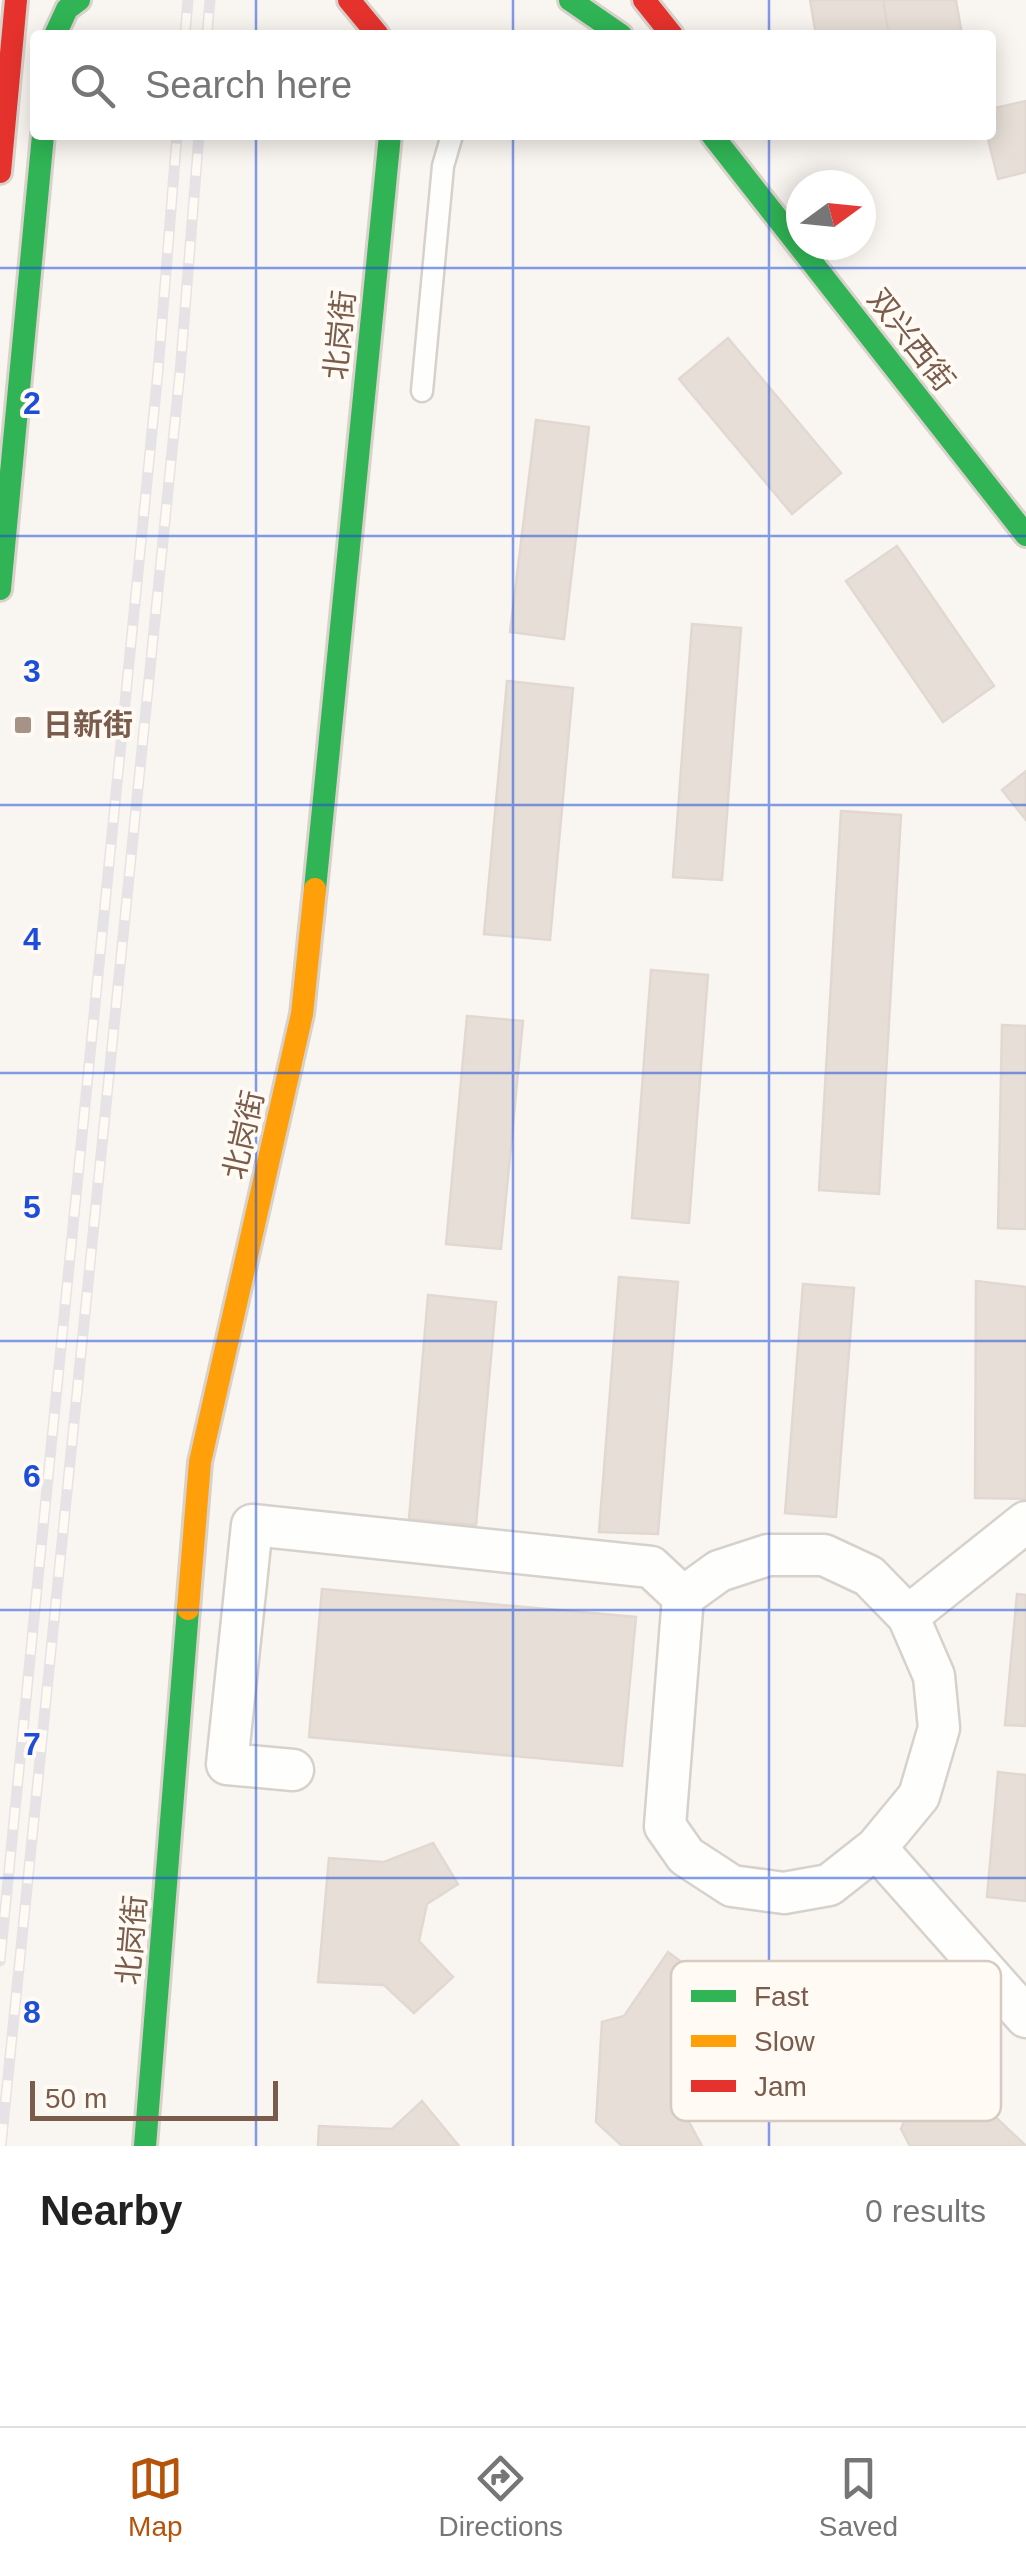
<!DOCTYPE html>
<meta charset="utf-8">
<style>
:root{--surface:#fff;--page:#f6f6f6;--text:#222;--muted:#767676;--line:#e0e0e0;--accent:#b45309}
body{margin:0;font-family:Arial,"Noto Sans SC",sans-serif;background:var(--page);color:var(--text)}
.compass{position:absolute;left:786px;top:170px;width:90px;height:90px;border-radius:50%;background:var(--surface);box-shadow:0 5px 25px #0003;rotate:75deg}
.scale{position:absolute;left:30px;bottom:25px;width:248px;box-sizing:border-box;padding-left:10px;border:5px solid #7a5c4d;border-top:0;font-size:28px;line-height:35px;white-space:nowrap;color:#7a5c4d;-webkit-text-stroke:8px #fffaf3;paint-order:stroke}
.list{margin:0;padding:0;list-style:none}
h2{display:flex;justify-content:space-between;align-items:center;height:130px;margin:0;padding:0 40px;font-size:42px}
h2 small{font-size:32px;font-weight:400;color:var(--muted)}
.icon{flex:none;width:55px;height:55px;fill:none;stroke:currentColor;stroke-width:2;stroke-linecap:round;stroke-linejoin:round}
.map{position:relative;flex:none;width:1026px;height:2146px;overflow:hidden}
.search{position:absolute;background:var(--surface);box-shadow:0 5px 25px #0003;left:30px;right:30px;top:30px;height:110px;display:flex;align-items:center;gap:25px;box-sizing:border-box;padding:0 35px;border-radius:10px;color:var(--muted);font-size:38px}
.sheet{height:280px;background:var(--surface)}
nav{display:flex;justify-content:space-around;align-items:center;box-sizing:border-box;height:140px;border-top:2px solid var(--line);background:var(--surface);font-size:28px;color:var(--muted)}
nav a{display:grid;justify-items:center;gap:5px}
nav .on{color:var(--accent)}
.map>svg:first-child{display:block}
.building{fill:#e6ded7;stroke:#e2d8d2;stroke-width:2.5}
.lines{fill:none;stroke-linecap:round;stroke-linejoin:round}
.lane-casing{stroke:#d7d1cb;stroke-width:25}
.street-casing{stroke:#d7d1cb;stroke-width:45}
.fast-casing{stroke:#d9d2cb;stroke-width:28}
.slow-casing{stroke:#d9d2cb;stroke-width:28}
.jam-casing{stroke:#d9d2cb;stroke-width:28}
.lane{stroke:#fefefd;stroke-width:20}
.street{stroke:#fefefd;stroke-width:40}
.fast{stroke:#30b455;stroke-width:22}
.slow{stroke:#ff9f0a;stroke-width:22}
.jam{stroke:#e5322d;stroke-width:22}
.rail-casing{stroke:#e6e3e7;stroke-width:11}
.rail{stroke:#fffaf3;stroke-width:8;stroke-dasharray:22;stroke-linecap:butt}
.grid{fill:none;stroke:#1d4ed8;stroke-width:2.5;stroke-opacity:0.55}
.poi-dot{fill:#a69286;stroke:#fffaf3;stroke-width:4}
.labels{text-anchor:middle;stroke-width:8;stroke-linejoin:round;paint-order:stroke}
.street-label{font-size:30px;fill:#7a5c4d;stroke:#fffaf3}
.poi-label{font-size:30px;font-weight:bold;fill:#7a5c4d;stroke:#fffaf3;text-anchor:start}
.key{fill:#fffaf3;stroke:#d7cbc1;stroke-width:2.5}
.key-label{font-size:28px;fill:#7a5c4d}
.grid-label{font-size:32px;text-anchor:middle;font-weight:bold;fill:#1d4ed8;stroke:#fffaf3;stroke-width:8;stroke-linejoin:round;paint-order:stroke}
</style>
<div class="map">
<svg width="1026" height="2146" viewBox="0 0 1026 2146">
<rect width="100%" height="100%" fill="#f9f5f0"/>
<path class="building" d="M 810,0 L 883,0 L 889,35 L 816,35 Z
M 883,0 L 956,0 L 962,35 L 889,35 Z
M 1026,101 L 1026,172 L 998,179 L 987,135 L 991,135 L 991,109 Z
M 728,338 L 841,473 L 792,514 L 679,379 Z
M 536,420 L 589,427 L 564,639 L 510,632 Z
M 897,546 L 994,686 L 943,722 L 846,581 Z
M 692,624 L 741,628 L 722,880 L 673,877 Z
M 507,681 L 573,688 L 550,940 L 484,934 Z
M 1026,771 L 1026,820 L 1002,790 Z
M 841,811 L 901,815 L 879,1194 L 819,1190 Z
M 651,970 L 708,975 L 689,1223 L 632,1218 Z
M 467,1016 L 523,1021 L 501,1249 L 446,1244 Z
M 1002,1025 L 1026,1026 L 1026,1229 L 998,1228 Z
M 619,1277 L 678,1282 L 658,1534 L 599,1532 Z
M 976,1281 L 1026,1287 L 1026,1499 L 975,1498 Z
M 803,1284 L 854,1288 L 836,1517 L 785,1513 Z
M 428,1295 L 496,1302 L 476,1525 L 409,1519 Z
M 322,1589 L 636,1617 L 622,1766 L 309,1737 Z
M 1017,1594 L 1026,1595 L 1026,1726 L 1005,1725 Z
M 998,1772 L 1026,1775 L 1026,1901 L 987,1897 Z
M 433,1843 L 458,1884 L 427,1904 L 419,1941 L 453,1977 L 414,2013 L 384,1985 L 318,1982 L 329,1858 L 384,1862 Z
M 668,1952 L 724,1993 L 678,2054 L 676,2098 L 702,2146 L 622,2146 L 596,2122 L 602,2022 L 624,2016 Z
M 937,2041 L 1000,2052 L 986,2108 L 1026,2146 L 910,2146 L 901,2129 Z
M 422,2101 L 459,2146 L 318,2146 L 319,2126 L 392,2129 Z"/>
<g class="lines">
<g class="lane-casing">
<path id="lane" d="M 422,391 L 443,166 L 452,135"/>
</g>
<g class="street-casing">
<path id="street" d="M 768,1555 L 824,1555 L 869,1576 L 908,1616 L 934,1676 L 939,1728 L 919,1796 L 876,1848 L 829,1885 L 784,1893 L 732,1886 L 686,1856 L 665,1826 L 683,1597 L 719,1571 Z
M 908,1616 L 1026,1522
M 293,1770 L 227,1764 L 252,1525 L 651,1567 L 683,1597
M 876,1848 L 1026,2017"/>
</g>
<g class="fast-casing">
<path id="fast" d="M 570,0 L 621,35
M 55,35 L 67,9 L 79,0
M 712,135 L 1026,535
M 0,589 L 43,135
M 315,889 L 390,135
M 145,2146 L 188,1609"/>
</g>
<g class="slow-casing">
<path id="slow" d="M 188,1609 L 200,1462 L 302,1014 L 315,889"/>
</g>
<g class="jam-casing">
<path id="jam" d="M 349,0 L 378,35
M 644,0 L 672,35
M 0,172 L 16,0"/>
</g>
<use href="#lane" class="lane"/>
<use href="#street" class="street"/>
<use href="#fast" class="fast"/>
<use href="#slow" class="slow"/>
<use href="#jam" class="jam"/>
<g class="rail-casing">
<path id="rail" d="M 185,35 L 188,0
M 207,35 L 210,0
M 0,1961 L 158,371 L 177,135
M 1,2146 L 180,372 L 199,135"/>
</g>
<use href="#rail" class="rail"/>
</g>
<path class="grid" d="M 256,0 L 256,35M 513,0 L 513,35M 769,0 L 769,35M 256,135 L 256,2146M 513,135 L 513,2146M 769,135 L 769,2146M 0,268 L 1026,268M 0,536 L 1026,536M 0,805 L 1026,805M 0,1073 L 1026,1073M 0,1341 L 1026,1341M 0,1610 L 1026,1610M 0,1878 L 1026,1878"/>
<rect class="poi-dot" x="13" y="715" width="20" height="20" rx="5"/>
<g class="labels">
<g class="street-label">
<text transform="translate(340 335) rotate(-84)" y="10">北岗街</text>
<text transform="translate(911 340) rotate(52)" y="10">双兴西街</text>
<text transform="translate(244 1135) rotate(-77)" y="10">北岗街</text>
<text transform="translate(132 1940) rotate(-85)" y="10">北岗街</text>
</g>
<g class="poi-label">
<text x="43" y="735">日新街</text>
</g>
</g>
<rect x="671" y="1961" width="330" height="160" rx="15" class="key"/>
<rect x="691" y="1990" width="45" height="12" fill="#30b455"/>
<rect x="691" y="2035" width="45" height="12" fill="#ff9f0a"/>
<rect x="691" y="2080" width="45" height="12" fill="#e5322d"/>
<g class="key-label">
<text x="754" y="2006">Fast</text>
<text x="754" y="2051">Slow</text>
<text x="754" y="2096">Jam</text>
</g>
<g class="grid-label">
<text x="32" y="414">2</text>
<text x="32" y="682">3</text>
<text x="32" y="950">4</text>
<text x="32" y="1218">5</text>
<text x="32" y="1487">6</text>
<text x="32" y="1755">7</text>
<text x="32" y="2023">8</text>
</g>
</svg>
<svg class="compass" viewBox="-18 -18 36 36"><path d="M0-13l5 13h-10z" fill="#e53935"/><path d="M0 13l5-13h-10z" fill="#767676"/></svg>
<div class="scale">50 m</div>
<div class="search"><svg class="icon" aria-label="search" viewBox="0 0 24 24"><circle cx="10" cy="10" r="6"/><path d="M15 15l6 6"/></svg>Search here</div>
</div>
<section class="sheet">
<h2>Nearby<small>0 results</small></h2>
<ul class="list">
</ul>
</section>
<nav>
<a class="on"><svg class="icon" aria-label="map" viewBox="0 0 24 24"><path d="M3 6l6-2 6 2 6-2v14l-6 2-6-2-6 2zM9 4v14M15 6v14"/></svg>Map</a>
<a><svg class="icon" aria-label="directions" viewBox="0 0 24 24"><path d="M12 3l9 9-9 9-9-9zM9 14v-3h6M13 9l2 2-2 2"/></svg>Directions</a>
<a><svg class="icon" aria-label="saved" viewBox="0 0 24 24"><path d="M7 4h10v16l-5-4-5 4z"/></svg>Saved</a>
</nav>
